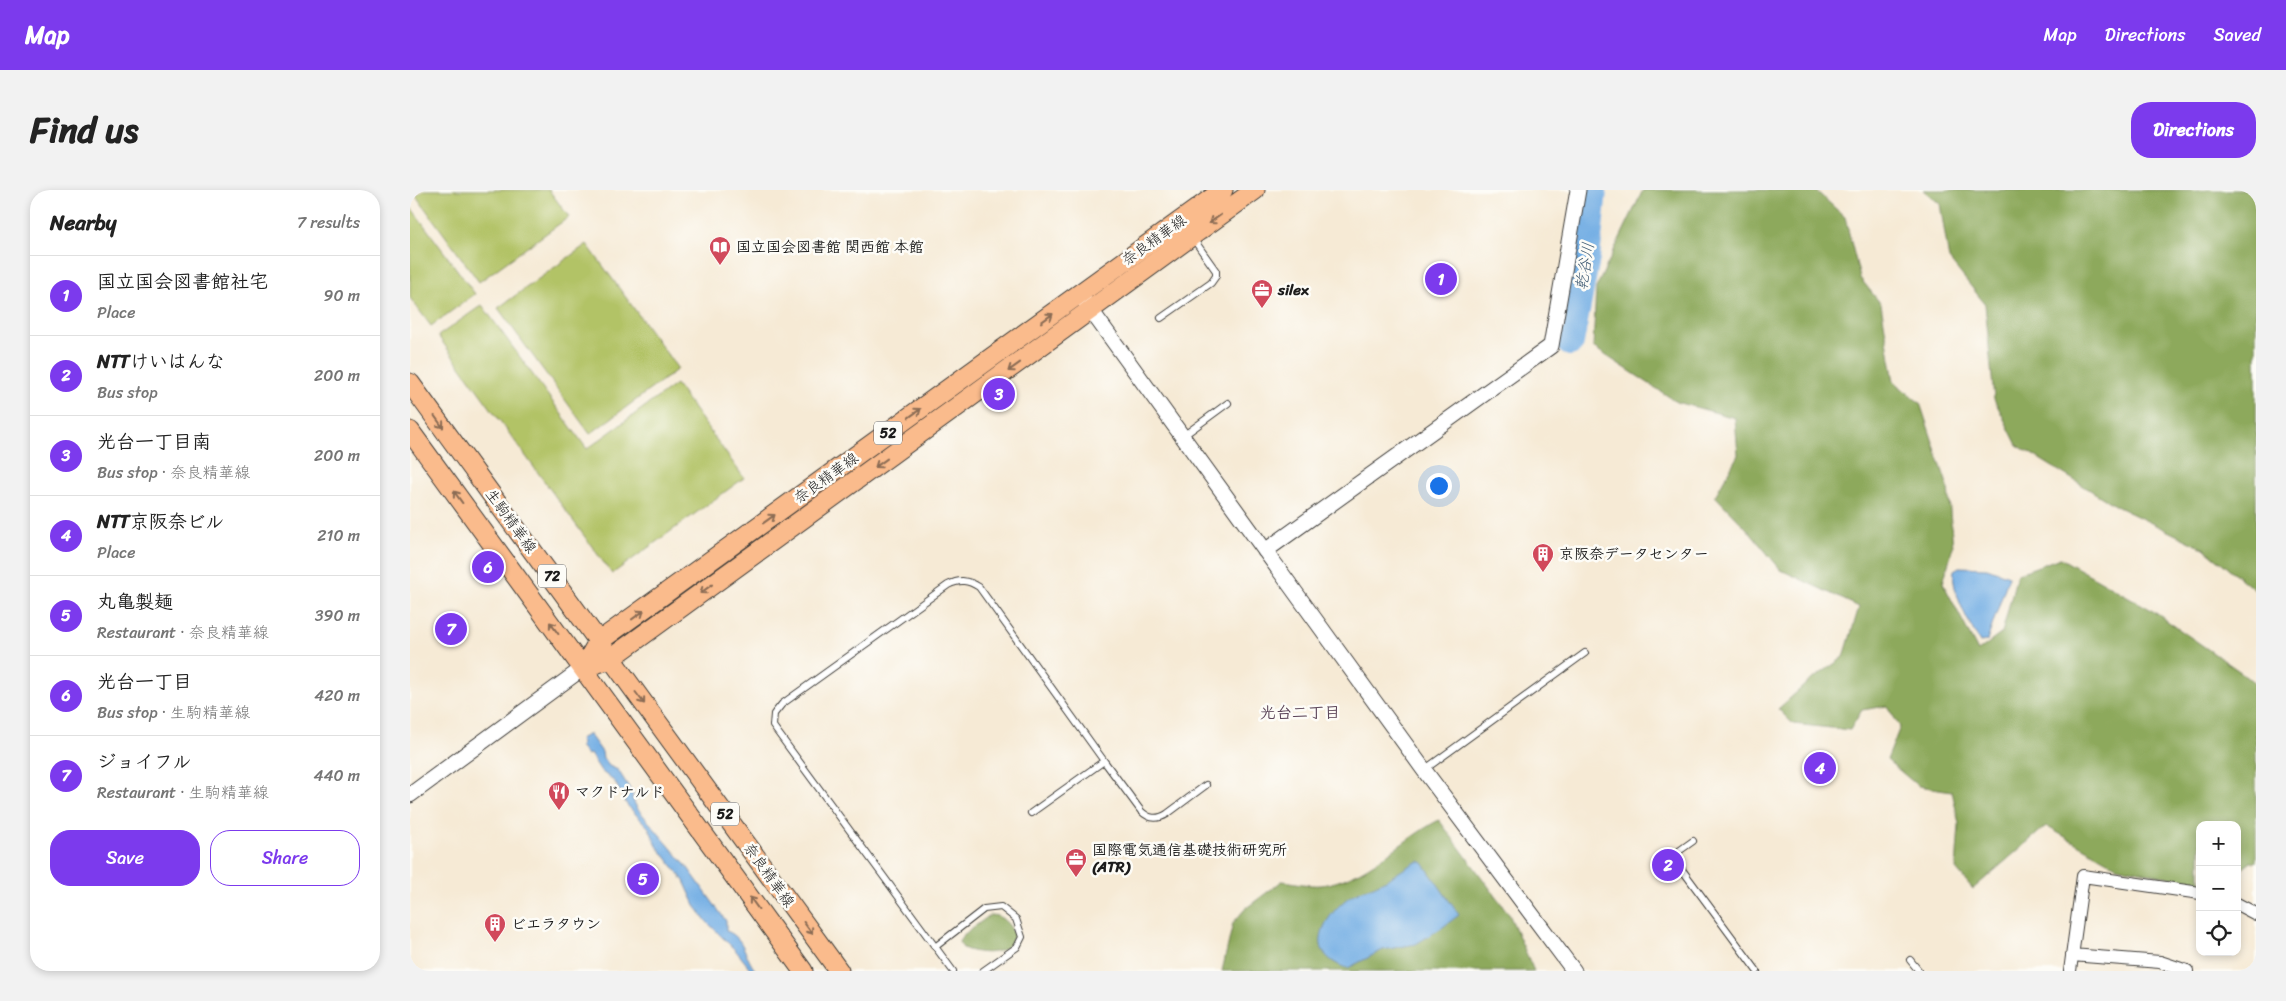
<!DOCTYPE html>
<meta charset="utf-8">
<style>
:root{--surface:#fff;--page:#f2f2f2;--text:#222;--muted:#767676;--line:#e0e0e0;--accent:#7c3aed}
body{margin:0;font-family:Sriracha,"Klee One",sans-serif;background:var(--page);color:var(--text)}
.controls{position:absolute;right:15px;bottom:15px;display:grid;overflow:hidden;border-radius:10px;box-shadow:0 2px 8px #0003}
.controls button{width:45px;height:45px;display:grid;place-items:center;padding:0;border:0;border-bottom:1px solid var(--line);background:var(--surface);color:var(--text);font:25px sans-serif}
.you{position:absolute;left:1028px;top:295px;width:18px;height:18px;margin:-12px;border:4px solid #fff;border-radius:50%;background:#1a73e8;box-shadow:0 0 0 8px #1a73e833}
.badge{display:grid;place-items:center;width:32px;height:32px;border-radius:50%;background:var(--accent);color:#fff;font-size:16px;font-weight:700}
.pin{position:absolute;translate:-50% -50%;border:2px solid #fff;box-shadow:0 1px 5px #0006}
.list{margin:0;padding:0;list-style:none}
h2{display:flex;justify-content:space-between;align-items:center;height:65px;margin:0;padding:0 20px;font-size:21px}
h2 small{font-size:16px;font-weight:400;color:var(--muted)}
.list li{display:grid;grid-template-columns:32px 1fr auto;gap:15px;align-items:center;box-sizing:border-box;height:80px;padding:0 20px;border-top:1px solid var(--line)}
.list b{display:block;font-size:19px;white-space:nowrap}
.list p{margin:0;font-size:16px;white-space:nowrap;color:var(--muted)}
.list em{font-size:16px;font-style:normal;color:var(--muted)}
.actions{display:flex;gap:10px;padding:15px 20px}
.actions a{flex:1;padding:11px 0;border:1px solid var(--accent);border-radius:20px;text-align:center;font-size:18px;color:var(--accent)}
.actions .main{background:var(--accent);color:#fff}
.icon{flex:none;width:28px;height:28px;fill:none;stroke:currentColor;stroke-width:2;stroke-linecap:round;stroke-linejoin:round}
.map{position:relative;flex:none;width:1846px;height:781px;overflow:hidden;border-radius:20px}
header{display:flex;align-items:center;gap:30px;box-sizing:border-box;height:70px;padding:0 25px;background:var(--accent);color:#fff}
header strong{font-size:24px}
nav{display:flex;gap:28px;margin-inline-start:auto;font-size:18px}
.intro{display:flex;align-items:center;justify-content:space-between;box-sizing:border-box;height:120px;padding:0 30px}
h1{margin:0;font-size:35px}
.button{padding:12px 22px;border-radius:20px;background:var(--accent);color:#fff;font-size:18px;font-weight:700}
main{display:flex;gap:30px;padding:0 30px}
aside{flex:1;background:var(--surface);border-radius:20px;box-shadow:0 2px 8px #0003}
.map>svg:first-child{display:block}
.green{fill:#b2c366;stroke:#677041}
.forest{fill:#8da95b;stroke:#54623c}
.water{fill:#73aee4;stroke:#486580}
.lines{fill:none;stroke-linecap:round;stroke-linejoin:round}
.river{stroke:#73aee4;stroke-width:28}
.service-casing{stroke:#3d3b38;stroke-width:8}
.minor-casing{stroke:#3d3b38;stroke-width:14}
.tertiary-casing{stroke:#3d3b38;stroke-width:17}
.primary-casing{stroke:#3d3b38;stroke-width:21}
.service{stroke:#fff;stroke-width:6}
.minor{stroke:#fff;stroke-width:12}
.tertiary{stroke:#fff;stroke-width:15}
.primary{stroke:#fabb8c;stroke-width:19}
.oneway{stroke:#8b6c54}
.labels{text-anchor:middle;stroke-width:5;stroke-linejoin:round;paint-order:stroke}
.shield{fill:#fdfcf7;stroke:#605f5e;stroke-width:1}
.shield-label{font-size:14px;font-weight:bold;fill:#1c1c1c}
.street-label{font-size:15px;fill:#1c1c1c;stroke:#fdfcf7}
.poi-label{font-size:15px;font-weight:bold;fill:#1c1c1c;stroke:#fdfcf7;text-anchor:start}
.water-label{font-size:16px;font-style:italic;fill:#435e76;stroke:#fdfcf7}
.neighbourhood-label{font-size:16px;font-weight:bold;fill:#5c4659;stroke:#fdfcf7}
</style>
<header>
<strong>Map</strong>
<nav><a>Map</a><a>Directions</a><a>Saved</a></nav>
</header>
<div class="intro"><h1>Find us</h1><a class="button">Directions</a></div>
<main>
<aside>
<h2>Nearby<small>7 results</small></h2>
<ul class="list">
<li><span class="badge">1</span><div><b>国立国会図書館社宅</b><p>Place</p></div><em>90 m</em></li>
<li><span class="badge">2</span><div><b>NTTけいはんな</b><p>Bus stop</p></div><em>200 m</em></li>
<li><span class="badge">3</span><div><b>光台一丁目南</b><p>Bus stop · 奈良精華線</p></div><em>200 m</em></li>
<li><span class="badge">4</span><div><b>NTT京阪奈ビル</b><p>Place</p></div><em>210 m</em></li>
<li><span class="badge">5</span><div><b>丸亀製麺</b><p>Restaurant · 奈良精華線</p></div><em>390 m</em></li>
<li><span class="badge">6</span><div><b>光台一丁目</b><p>Bus stop · 生駒精華線</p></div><em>420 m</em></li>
<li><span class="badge">7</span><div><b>ジョイフル</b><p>Restaurant · 生駒精華線</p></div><em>440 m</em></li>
</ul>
<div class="actions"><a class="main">Save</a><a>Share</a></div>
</aside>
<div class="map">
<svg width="1846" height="781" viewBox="0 0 1846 781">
<rect width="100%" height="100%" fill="#fdfcf7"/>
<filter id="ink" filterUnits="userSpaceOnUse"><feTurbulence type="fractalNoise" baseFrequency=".02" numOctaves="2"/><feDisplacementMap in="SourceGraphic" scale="10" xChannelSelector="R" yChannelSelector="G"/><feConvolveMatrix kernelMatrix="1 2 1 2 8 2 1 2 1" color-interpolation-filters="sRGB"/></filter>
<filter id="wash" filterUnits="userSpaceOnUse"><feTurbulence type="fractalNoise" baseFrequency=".0096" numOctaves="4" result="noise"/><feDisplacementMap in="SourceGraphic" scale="20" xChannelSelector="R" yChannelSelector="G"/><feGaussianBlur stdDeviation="1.12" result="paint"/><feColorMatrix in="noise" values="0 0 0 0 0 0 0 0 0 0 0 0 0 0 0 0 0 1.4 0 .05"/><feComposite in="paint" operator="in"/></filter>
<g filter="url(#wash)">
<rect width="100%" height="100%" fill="#f6ead5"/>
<path class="green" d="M 14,0 L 139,0 L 159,27 L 69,92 L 6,6 Z
M 0,16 L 65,104 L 21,136 L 0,108 Z
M 177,54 L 268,179 L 180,244 L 88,118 Z
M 72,115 L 177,259 L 266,194 L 334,288 L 202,384 L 28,146 Z"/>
<path class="forest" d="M 1233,0 L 1405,0 L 1435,27 L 1450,88 L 1471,114 L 1484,192 L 1510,213 L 1538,297 L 1543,357 L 1533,393 L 1568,461 L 1592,443 L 1607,384 L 1650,368 L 1740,419 L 1835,485 L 1846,494 L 1846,672 L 1841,672 L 1827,683 L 1827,635 L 1790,635 L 1790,694 L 1706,676 L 1636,636 L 1563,699 L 1546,679 L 1549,634 L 1542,601 L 1508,596 L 1477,570 L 1490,537 L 1477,516 L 1452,520 L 1440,540 L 1383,534 L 1368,519 L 1397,493 L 1434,467 L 1449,417 L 1371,380 L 1336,338 L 1305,306 L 1328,265 L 1325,228 L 1267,212 L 1183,157 L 1186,98 Z
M 1513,0 L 1846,0 L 1846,401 L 1795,359 L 1706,316 L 1607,255 L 1584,209 L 1575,114 L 1539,69 L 1530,14 Z
M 1029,630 L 1099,724 L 1124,781 L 812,781 L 823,733 L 835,719 L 872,691 C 884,692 899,696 911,695 C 954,690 992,649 1029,630 Z
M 580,725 C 593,725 599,734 604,744 C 601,767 569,765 553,758 L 549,752 L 552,746 Z"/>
<path class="water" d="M 1549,377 L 1577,378 L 1599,386 L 1577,451 L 1570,452 C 1560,435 1540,400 1544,380 Z
M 179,544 L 192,562 L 193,568 L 199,576 L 208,580 L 223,604 L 222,608 L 227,618 L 278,678 L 316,731 L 316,741 C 335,747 334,767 346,781 L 342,781 L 327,762 L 297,732 L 286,717 L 274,691 L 247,656 L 239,638 L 217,615 L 205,592 L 191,581 L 180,564 L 177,565 L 170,556 L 172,554 L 170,549 Z
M 1009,671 L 1013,673 L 1049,725 L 1033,737 L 1006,754 L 973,760 L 938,778 C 930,777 917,769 913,761 C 903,741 928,713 944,704 C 953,699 963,697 972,692 C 985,686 996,676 1009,671 Z"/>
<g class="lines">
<path class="river" d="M 1160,152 L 1176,68 L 1183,0"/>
</g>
</g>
<g filter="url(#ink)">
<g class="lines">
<g class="service-casing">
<path id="service" d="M 751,128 L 801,93 L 806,86 L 806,81 L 782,47
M 773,246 L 818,213
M 694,571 L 731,621 C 739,629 747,630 757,624 L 796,595
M 1014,580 L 1175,463
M 1283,651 L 1262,666 L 1347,781
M 525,757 L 574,719 L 591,717 L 606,729 L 612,747 L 607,757 L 573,781
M 1500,770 L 1509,781
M 543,781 L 363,536 L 364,524 L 372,514 L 538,395 C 550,389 558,390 569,397 L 694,571 L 621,623"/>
</g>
<g class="minor-casing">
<path id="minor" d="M 1827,714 L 1846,724
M 1662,765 L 1750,772 L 1777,781
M 1660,781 L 1673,686 L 1790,703"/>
</g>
<g class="tertiary-casing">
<path id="tertiary" d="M 675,112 L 1014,580 L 1164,781
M 855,361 L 1141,156 L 1168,0
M 0,605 L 173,478"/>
</g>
<g class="primary-casing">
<path id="primary" d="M 0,193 L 429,781
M 0,241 L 393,781
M 173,478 L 200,469 L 845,0
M 173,478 L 188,452 L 813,0"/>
</g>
<use href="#service" class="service"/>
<use href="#minor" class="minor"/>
<use href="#tertiary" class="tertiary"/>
<use href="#primary" class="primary"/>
</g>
<defs><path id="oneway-shaft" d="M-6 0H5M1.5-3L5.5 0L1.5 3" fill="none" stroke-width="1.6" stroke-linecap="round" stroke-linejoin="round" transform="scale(1.25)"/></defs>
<g class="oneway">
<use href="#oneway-shaft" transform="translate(805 29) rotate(144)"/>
<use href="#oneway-shaft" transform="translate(637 128) rotate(-36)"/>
<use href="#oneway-shaft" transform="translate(604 177) rotate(144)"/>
<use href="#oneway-shaft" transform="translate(505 223) rotate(-36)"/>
<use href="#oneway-shaft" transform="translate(29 232) rotate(54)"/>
<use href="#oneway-shaft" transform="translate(471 273) rotate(144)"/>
<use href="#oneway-shaft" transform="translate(48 307) rotate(-126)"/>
<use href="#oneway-shaft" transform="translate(359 329) rotate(-36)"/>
<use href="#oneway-shaft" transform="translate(296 399) rotate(144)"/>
<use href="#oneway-shaft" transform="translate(228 425) rotate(-36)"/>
<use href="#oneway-shaft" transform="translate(144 438) rotate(-126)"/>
<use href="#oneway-shaft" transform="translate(230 508) rotate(53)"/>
<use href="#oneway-shaft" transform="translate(344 713) rotate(-126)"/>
<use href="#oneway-shaft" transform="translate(398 738) rotate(54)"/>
</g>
</g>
<defs>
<g id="library-pin" transform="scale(1.125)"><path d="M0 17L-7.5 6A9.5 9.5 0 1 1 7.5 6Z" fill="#d1495b" stroke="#fdfcf7"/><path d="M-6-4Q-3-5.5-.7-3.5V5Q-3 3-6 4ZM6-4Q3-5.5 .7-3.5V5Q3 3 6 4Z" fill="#fff"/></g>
<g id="office-pin" transform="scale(1.125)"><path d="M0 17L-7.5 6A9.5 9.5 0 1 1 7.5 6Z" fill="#d1495b" stroke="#fdfcf7"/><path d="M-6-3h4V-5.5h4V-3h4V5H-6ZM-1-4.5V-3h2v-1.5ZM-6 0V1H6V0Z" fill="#fff"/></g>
<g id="building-pin" transform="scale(1.125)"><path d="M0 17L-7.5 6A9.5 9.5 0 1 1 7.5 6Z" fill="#d1495b" stroke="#fdfcf7"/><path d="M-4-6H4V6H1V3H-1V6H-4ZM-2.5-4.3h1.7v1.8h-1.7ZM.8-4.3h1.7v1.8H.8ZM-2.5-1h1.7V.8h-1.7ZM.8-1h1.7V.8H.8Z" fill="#fff"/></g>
<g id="restaurant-pin" transform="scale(1.125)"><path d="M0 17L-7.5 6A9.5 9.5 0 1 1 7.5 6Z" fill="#d1495b" stroke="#fdfcf7"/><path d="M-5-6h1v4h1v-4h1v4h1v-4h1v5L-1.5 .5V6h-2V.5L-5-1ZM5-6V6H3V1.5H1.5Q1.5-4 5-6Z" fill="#fff"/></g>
</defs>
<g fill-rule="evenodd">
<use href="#library-pin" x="310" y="57"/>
<use href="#office-pin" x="852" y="100"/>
<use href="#building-pin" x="1133" y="364"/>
<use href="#restaurant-pin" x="149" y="602"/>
<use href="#office-pin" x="666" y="669"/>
<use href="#building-pin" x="85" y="734"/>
</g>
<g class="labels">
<g class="shield">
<rect x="464" y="231.5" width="28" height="23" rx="4"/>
<rect x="128" y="374.5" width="28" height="23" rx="4"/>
<rect x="301" y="612.5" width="28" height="23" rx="4"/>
</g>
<g class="shield-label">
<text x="478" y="248">52</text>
<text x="142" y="391">72</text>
<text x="315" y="629">52</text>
</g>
<g class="street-label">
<text transform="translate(744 50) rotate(-36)" y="5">奈良精華線</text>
<text transform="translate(416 288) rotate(-36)" y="5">奈良精華線</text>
<text transform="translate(101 331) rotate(54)" y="5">生駒精華線</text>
<text transform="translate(359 685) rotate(54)" y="5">奈良精華線</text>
</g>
<g class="poi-label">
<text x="326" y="62">国立国会図書館 関西館 本館</text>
<text x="868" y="105">silex</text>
<text x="1149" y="369">京阪奈データセンター</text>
<text x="165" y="607">マクドナルド</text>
<text x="682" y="665">国際電気通信基礎技術研究所<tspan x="682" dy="17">(ATR)</tspan></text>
<text x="101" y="739">ビエラタウン</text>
</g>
<g class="water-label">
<text transform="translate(1174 76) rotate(-81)" y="6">乾谷川</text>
</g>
<g class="neighbourhood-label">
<text x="890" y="528">光台二丁目</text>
</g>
</g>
</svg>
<div class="controls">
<button>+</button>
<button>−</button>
<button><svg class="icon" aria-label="locate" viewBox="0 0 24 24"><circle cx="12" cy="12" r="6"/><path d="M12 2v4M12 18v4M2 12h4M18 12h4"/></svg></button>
</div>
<div class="you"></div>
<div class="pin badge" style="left:1031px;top:89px">1</div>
<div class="pin badge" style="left:1258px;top:675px">2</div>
<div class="pin badge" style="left:589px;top:204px">3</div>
<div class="pin badge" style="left:1410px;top:578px">4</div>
<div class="pin badge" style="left:233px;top:689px">5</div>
<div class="pin badge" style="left:78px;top:377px">6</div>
<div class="pin badge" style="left:41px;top:439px">7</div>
</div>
</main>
